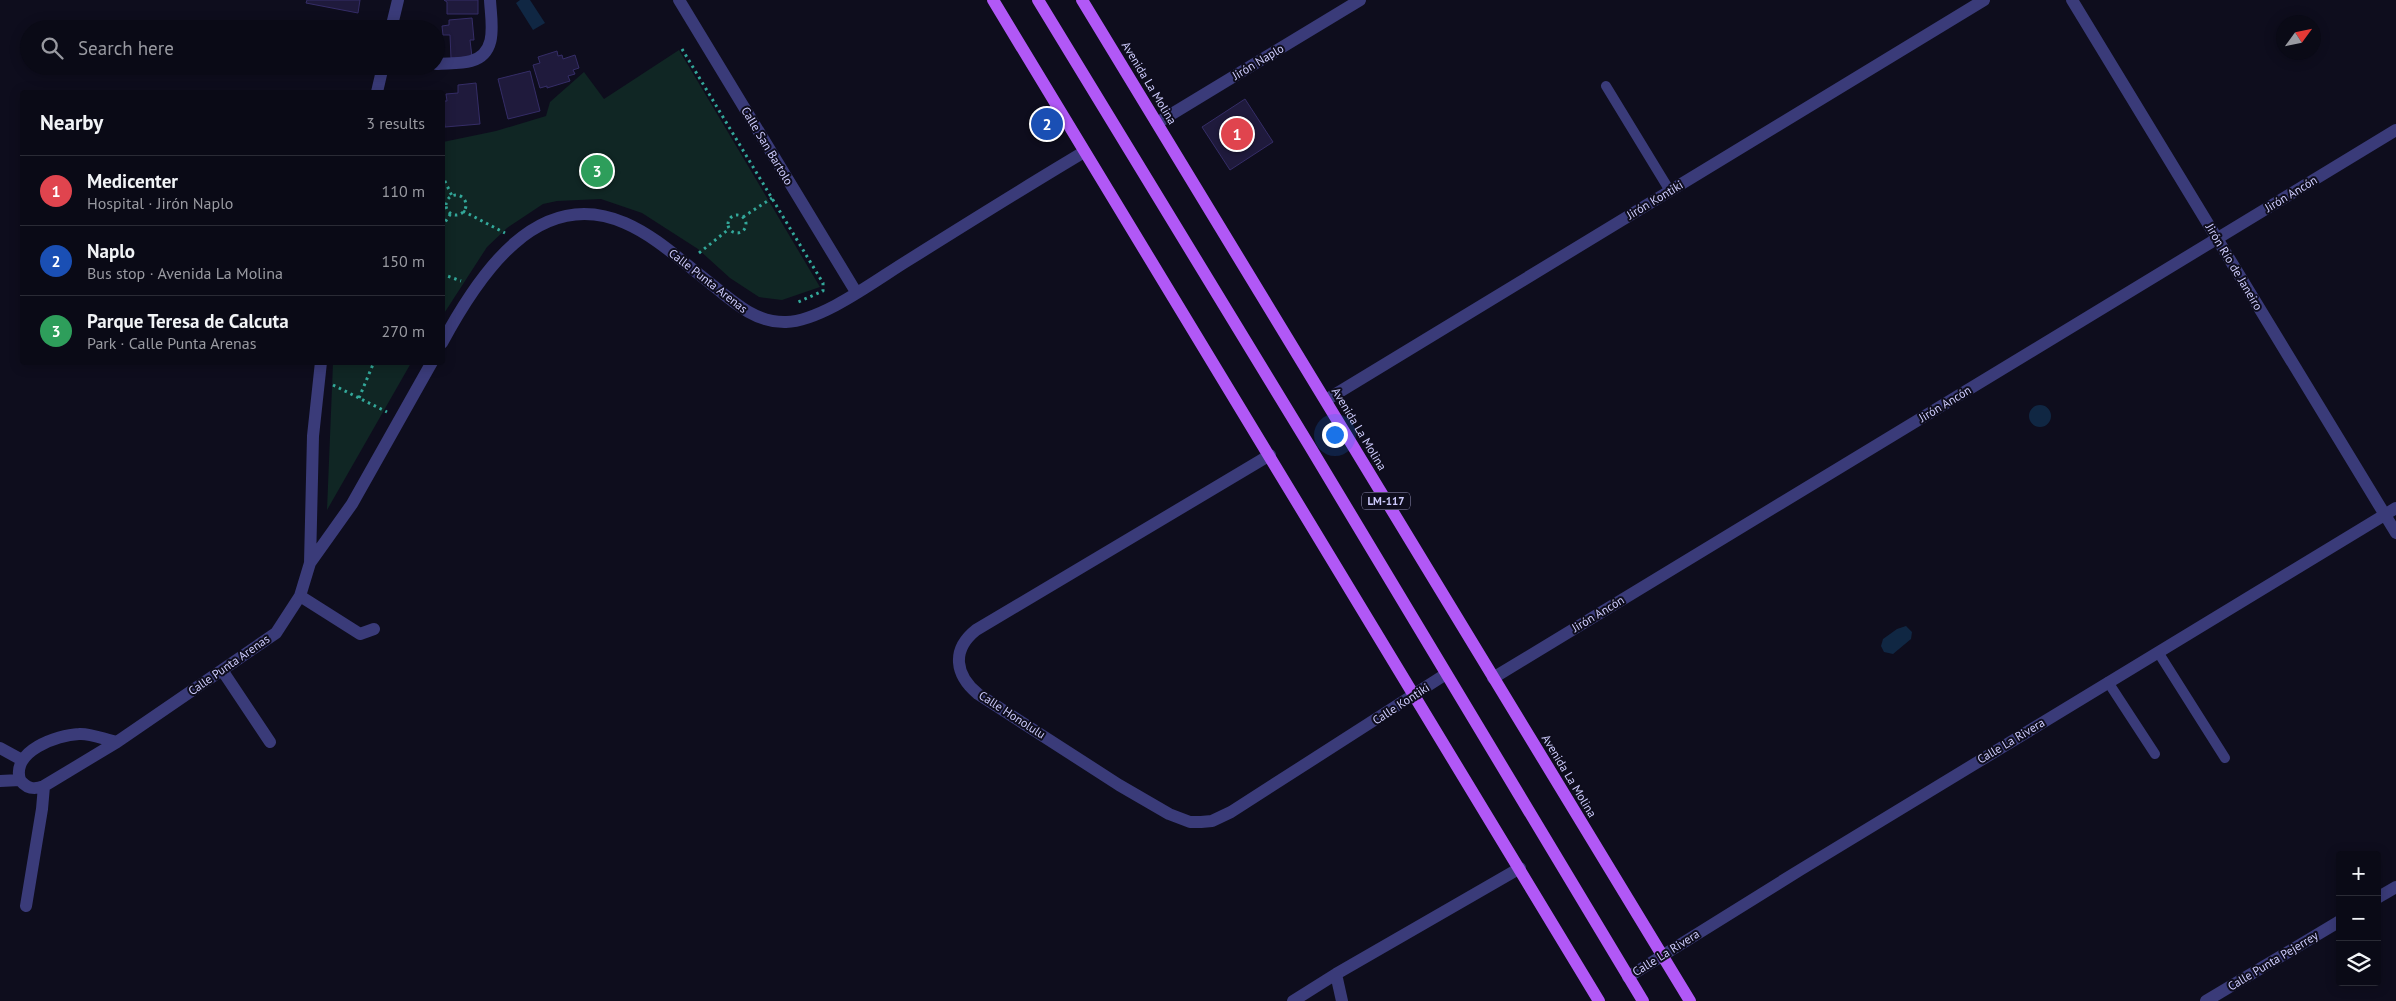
<!DOCTYPE html>
<meta charset="utf-8">
<style>
:root{--surface:#0a0a16;--page:#13131f;--text:#f1f3f6;--muted:#999aa1;--line:#2a2b35;--accent:#8c9099}
body{margin:0;font-family:"PT Sans",sans-serif;background:var(--page);color:var(--text)}
.controls{position:absolute;right:15px;bottom:15px;display:grid;overflow:hidden;border-radius:5px;box-shadow:0 2px 12px #0003}
.controls button{width:45px;height:45px;display:grid;place-items:center;padding:0;border:0;border-bottom:1px solid var(--line);background:var(--surface);color:var(--text);font:25px sans-serif}
.compass{position:absolute;left:2276px;top:15px;width:45px;height:45px;border-radius:50%;background:var(--surface);box-shadow:0 2px 12px #0003;rotate:57deg}
.you{position:absolute;left:1334px;top:434px;width:18px;height:18px;margin:-12px;border:4px solid #fff;border-radius:50%;background:#1a73e8;box-shadow:0 0 0 8px #1a73e833}
.badge{display:grid;place-items:center;width:32px;height:32px;border-radius:50%;background:var(--accent);color:#fff;font-size:16px;font-weight:700}
.pin{position:absolute;translate:-50% -50%;border:2px solid #fff;box-shadow:0 1px 5px #0006}
.list{margin:0;padding:0;list-style:none}
h2{display:flex;justify-content:space-between;align-items:center;height:65px;margin:0;padding:0 20px;font-size:21px}
h2 small{font-size:16px;font-weight:400;color:var(--muted)}
.list li{display:grid;grid-template-columns:32px 1fr auto;gap:15px;align-items:center;box-sizing:border-box;height:70px;padding:0 20px;border-top:1px solid var(--line)}
.list b{display:block;font-size:19px;white-space:nowrap}
.list p{margin:0;font-size:16px;white-space:nowrap;color:var(--muted)}
.list em{font-size:16px;font-style:normal;color:var(--muted)}
.icon{flex:none;width:28px;height:28px;fill:none;stroke:currentColor;stroke-width:2;stroke-linecap:round;stroke-linejoin:round}
.map{position:relative;flex:none;width:2396px;height:1001px;overflow:hidden}
.search{position:absolute;background:var(--surface);box-shadow:0 2px 12px #0003;left:20px;top:20px;width:425px;height:55px;display:flex;align-items:center;gap:12px;box-sizing:border-box;padding:0 18px;border-radius:28px;color:var(--muted);font-size:19px}
.panel{position:absolute;background:var(--surface);box-shadow:0 2px 12px #0003;left:20px;top:90px;width:425px;height:275px;border-radius:5px}
.map>svg:first-child{display:block}
.green{fill:#102624}
.water{fill:#102743}
.building{fill:#1f1a3c;stroke:#352d67}
.lines{fill:none;stroke-linecap:round;stroke-linejoin:round}
.path{stroke:#33a89a;stroke-width:3;stroke-dasharray:2.5 4;stroke-linecap:butt}
.lane{stroke:#3a3b79;stroke-width:10}
.street{stroke:#3a3b79;stroke-width:12}
.primary{stroke:#b158f6;stroke-width:12}
.labels{text-anchor:middle;stroke-width:4;stroke-linejoin:round;paint-order:stroke}
.shield{fill:#0e0d1d;stroke:#9492b9;stroke-width:1}
.shield-label{font-size:11px;font-weight:bold;fill:#cdcbfc}
.street-label{font-size:12px;fill:#cdcbfc;stroke:#0e0d1d}
</style>
<div class="map">
<svg width="2396" height="1001" viewBox="0 0 2396 1001">
<rect width="100%" height="100%" fill="#0e0d1d"/>
<path class="green" d="M 679,50 L 820,287 L 782,300 L 759,297 L 730,278 L 698,249 L 642,213 L 601,199 L 557,201 L 543,204 L 507,228 L 487,247 L 443,315 L 443,142 L 496,131 L 546,116 L 550,102 L 584,72 L 604,99 Z
M 333,363 L 411,363 L 327,510 Z"/>
<path class="water" d="M 520,0 L 530,0 L 545,23 L 533,30 L 516,3 Z
M2029 416a11 11 0 1 1 22 0a11 11 0 1 1-22 0Z
M 1906,626 L 1912,632 L 1911,639 L 1893,654 L 1884,652 L 1881,646 L 1883,639 L 1897,629 Z"/>
<path class="building" d="M 307,0 L 360,0 L 358,13 L 306,3 Z
M 444,0 L 478,0 L 478,14 L 447,14 L 447,2 Z
M 472,18 L 474,40 L 470,40 L 472,57 L 451,58 L 450,35 L 443,35 L 442,26 L 449,25 L 449,20 Z
M 557,51 L 558,56 L 562,55 L 563,59 L 575,55 L 579,68 L 573,70 L 575,74 L 568,76 L 570,81 L 547,88 L 547,86 L 540,88 L 533,65 L 540,63 L 538,57 Z
M 530,71 L 540,111 L 508,119 L 498,79 Z
M 476,83 L 480,124 L 445,127 L 442,101 L 447,101 L 446,94 L 458,93 L 458,85 Z
M 1245,99 L 1273,142 L 1230,170 L 1202,127 Z"/>
<g class="lines">
<path class="path" d="M 682,49 L 823,283 L 823,291 L 796,303
M 442,175 L 452,196
M446 205a10 10 0 1 1 20 0a10 10 0 1 1-20 0Z
M 463,211 L 505,233
M728 224a9 9 0 1 1 18 0a9 9 0 1 1-18 0Z
M 743,217 L 772,198
M 442,227 L 451,213
M 699,253 L 729,229
M 442,274 L 461,281
M 333,385 L 387,412
M 359,398 L 374,362"/>
<path class="lane" d="M 1606,86 L 1670,191
M 2158,652 L 2225,758
M 2108,682 L 2155,754"/>
<path class="street" d="M 679,0 L 856,292
M 2072,0 L 2396,533
M 391,29 L 398,0
M 436,64 C 447,63 461,64 471,61 C 499,53 491,21 490,0
M 377,92 L 383,66
M 1157,123 L 1360,0
M 442,343 C 478,276 537,185 625,223 C 655,236 679,259 705,279 C 729,298 753,323 786,322 C 822,321 876,280 907,261 C 966,224 1025,187 1084,152
M 1326,400 L 1984,0
M 1270,455 L 976,630 C 951,650 955,675 978,694 L 1119,785 L 1169,814 L 1190,822 L 1201,822 L 1212,821 L 1231,812 L 1446,674
M 310,563 L 313,436 L 321,362
M 300,596 L 360,634 L 374,629
M 222,670 L 270,742
M 1493,678 L 2396,130
M 117,742 C 105,740 91,733 79,734 C 57,735 11,751 20,780 C 27,789 34,790 44,786 L 117,742 L 276,633 L 300,596 L 310,563 L 352,504 L 432,362
M 0,748 L 22,760
M 0,781 L 20,780
M 2377,898 L 2396,887
M 26,906 L 42,809 L 44,786
M 1336,974 L 1342,1001
M 1628,977 L 1800,870 L 2396,508
M 1293,1001 L 1336,974 L 1520,868
M 2206,1001 L 2340,921"/>
<path class="primary" d="M 993,0 L 1599,1001
M 1038,0 L 1309,445 L 1643,1001
M 1082,0 L 1690,1001"/>
</g>
<g class="labels">
<rect class="shield" x="1362" y="492.5" width="48" height="17" rx="4"/>
<g class="shield-label">
<text x="1386" y="505">LM-117</text>
</g>
<g class="street-label">
<text transform="translate(1258 62) rotate(-31)" y="4">Jirón Naplo</text>
<text transform="translate(1149 83) rotate(59)" y="4">Avenida La Molina</text>
<text transform="translate(767 146) rotate(59)" y="4">Calle San Bartolo</text>
<text transform="translate(2291 194) rotate(-31)" y="4">Jirón Ancón</text>
<text transform="translate(1655 200) rotate(-31)" y="4">Jirón Kontiki</text>
<text transform="translate(2234 267) rotate(59)" y="4">Jirón Río de Janeiro</text>
<text transform="translate(708 281) rotate(38)" y="4">Calle Punta Arenas</text>
<text transform="translate(1945 404) rotate(-31)" y="4">Jirón Ancón</text>
<text transform="translate(1359 429) rotate(59)" y="4">Avenida La Molina</text>
<text transform="translate(1598 614) rotate(-31)" y="4">Jirón Ancón</text>
<text transform="translate(229 665) rotate(-35)" y="4">Calle Punta Arenas</text>
<text transform="translate(1401 704) rotate(-33)" y="4">Calle Kontiki</text>
<text transform="translate(1012 715) rotate(33)" y="4">Calle Honolulu</text>
<text transform="translate(2011 741) rotate(-31)" y="4">Calle La Rivera</text>
<text transform="translate(1569 776) rotate(59)" y="4">Avenida La Molina</text>
<text transform="translate(1666 953) rotate(-32)" y="4">Calle La Rivera</text>
<text transform="translate(2273 961) rotate(-31)" y="4">Calle Punta Pejerrey</text>
</g>
</g>
</svg>
<div class="controls">
<button>+</button>
<button>−</button>
<button><svg class="icon" aria-label="layers" viewBox="0 0 24 24"><path d="M12 4l9 5-9 5-9-5zM3 14l9 5 9-5"/></svg></button>
</div>
<svg class="compass" viewBox="-18 -18 36 36"><path d="M0-13l5 13h-10z" fill="#e53935"/><path d="M0 13l5-13h-10z" fill="#999aa1"/></svg>
<div class="you"></div>
<div class="pin badge" style="left:1237px;top:134px;background:#e0444e">1</div>
<div class="pin badge" style="left:1047px;top:124px;background:#1a4fb4">2</div>
<div class="pin badge" style="left:597px;top:171px;background:#2e9e5b">3</div>
<div class="search"><svg class="icon" aria-label="search" viewBox="0 0 24 24"><circle cx="10" cy="10" r="6"/><path d="M15 15l6 6"/></svg>Search here</div>
<section class="panel">
<h2>Nearby<small>3 results</small></h2>
<ul class="list">
<li><span class="badge" style="background:#e0444e">1</span><div><b>Medicenter</b><p>Hospital · Jirón Naplo</p></div><em>110 m</em></li>
<li><span class="badge" style="background:#1a4fb4">2</span><div><b>Naplo</b><p>Bus stop · Avenida La Molina</p></div><em>150 m</em></li>
<li><span class="badge" style="background:#2e9e5b">3</span><div><b>Parque Teresa de Calcuta</b><p>Park · Calle Punta Arenas</p></div><em>270 m</em></li>
</ul>
</section>
</div>
